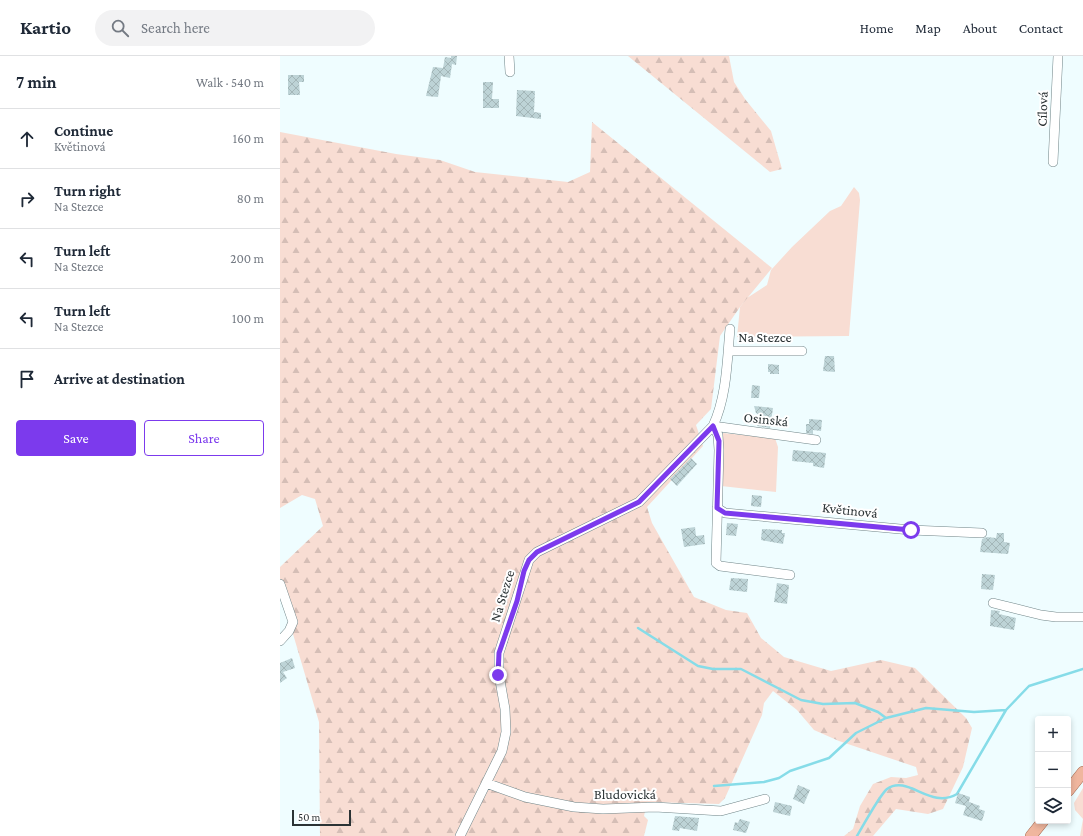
<!DOCTYPE html>
<meta charset="utf-8">
<style>
:root{--surface:#fff;--page:#f2f2f3;--text:#1f2937;--muted:#747a83;--line:#e0e1e3;--accent:#7c3aed}
body{margin:0;font-family:"Crimson Pro",serif;background:var(--page);color:var(--text)}
.controls{position:absolute;right:12px;bottom:12px;display:grid;overflow:hidden;border-radius:4px;box-shadow:0 2px 6px #0003}
.controls button{width:36px;height:36px;display:grid;place-items:center;padding:0;border:0;border-bottom:1px solid var(--line);background:var(--surface);color:var(--text);font:20px sans-serif}
.scale{position:absolute;left:12px;bottom:10px;width:59px;box-sizing:border-box;padding-left:4px;border:2px solid #2b3335;border-top:0;font-size:11px;line-height:14px;white-space:nowrap;color:#2b3335;-webkit-text-stroke:3px #fff;paint-order:stroke}
.stop{position:absolute;width:12px;height:12px;margin:-9px;border:3px solid #7c3aed;border-radius:50%;background:#fff}
.stop.end{background:#7c3aed;border-color:#fff;box-shadow:0 1px 4px #0008}
.list{margin:0;padding:0;list-style:none}
h2{display:flex;justify-content:space-between;align-items:center;height:52px;margin:0;padding:0 16px;font-size:17px}
h2 small{font-size:13px;font-weight:400;color:var(--muted)}
.list li{display:grid;grid-template-columns:26px 1fr auto;gap:12px;align-items:center;box-sizing:border-box;height:60px;padding:0 16px;border-top:1px solid var(--line)}
.list b{display:block;font-size:15px;white-space:nowrap}
.list p{margin:0;font-size:13px;white-space:nowrap;color:var(--muted)}
.list em{font-size:13px;font-style:normal;color:var(--muted)}
.actions{display:flex;gap:8px;padding:12px 16px}
.actions a{flex:1;padding:9px 0;border:1px solid var(--accent);border-radius:4px;text-align:center;font-size:14px;color:var(--accent)}
.actions .main{background:var(--accent);color:#fff}
.icon{flex:none;width:22px;height:22px;fill:none;stroke:currentColor;stroke-width:2;stroke-linecap:round;stroke-linejoin:round}
.map{position:relative;flex:none;width:803px;height:780px;overflow:hidden}
header{display:flex;align-items:center;gap:24px;box-sizing:border-box;height:56px;padding:0 20px;background:var(--surface);border-bottom:1px solid var(--line)}
header strong{font-size:19px}
nav{display:flex;gap:22px;margin-inline-start:auto;font-size:14px}
.search{width:280px;height:36px;background:var(--page);display:flex;align-items:center;gap:10px;box-sizing:border-box;padding:0 14px;border-radius:22px;color:var(--muted);font-size:15px}
main{display:flex}
aside{flex:1;background:var(--surface)}
.map>svg:first-child{display:block}
.green{fill:#f8ddd3}
.forest{fill:url(#forest-firs)}
.lines{fill:none;stroke-linecap:round;stroke-linejoin:round}
.stream{stroke:#86dce8;stroke-width:2.5}
.building{fill:url(#building-cross-hatch)}
.minor-casing{stroke:#708588;stroke-width:10}
.major-casing{stroke:#a5684f;stroke-width:12}
.minor{stroke:#fff;stroke-width:9}
.major{stroke:#f0b69e;stroke-width:11}
.route{stroke:#7c3aed;stroke-width:5}
.labels{text-anchor:middle;stroke-width:4;stroke-linejoin:round;paint-order:stroke}
.street-label{font-size:14px;fill:#2b3335;stroke:#fff}
</style>
<header>
<strong>Kartio</strong>
<div class="search"><svg class="icon" aria-label="search" viewBox="0 0 24 24"><circle cx="10" cy="10" r="6"/><path d="M15 15l6 6"/></svg>Search here</div>
<nav><a>Home</a><a>Map</a><a>About</a><a>Contact</a></nav>
</header>
<main>
<aside>
<h2>7 min<small>Walk · 540 m</small></h2>
<ul class="list">
<li><svg class="icon" aria-label="ahead" viewBox="0 0 24 24"><path d="M12 20V5M6 11l6-6 6 6"/></svg><div><b>Continue</b><p>Květinová</p></div><em>160 m</em></li>
<li><svg class="icon" aria-label="right" viewBox="0 0 24 24"><path d="M7 20v-9h11M14 6l5 5-5 5"/></svg><div><b>Turn right</b><p>Na Stezce</p></div><em>80 m</em></li>
<li><svg class="icon" aria-label="left" viewBox="0 0 24 24"><path d="M17 20v-9H6M10 6l-5 5 5 5"/></svg><div><b>Turn left</b><p>Na Stezce</p></div><em>200 m</em></li>
<li><svg class="icon" aria-label="left" viewBox="0 0 24 24"><path d="M17 20v-9H6M10 6l-5 5 5 5"/></svg><div><b>Turn left</b><p>Na Stezce</p></div><em>100 m</em></li>
<li><svg class="icon" aria-label="arrive" viewBox="0 0 24 24"><path d="M6 21V4h12l-3 4 3 4H6"/></svg><div><b>Arrive at destination</b></div></li>
</ul>
<div class="actions"><a class="main">Save</a><a>Share</a></div>
</aside>
<div class="map">
<svg width="803" height="780" viewBox="0 0 803 780">
<defs>
<pattern id="forest-firs" width="22" height="20" patternUnits="userSpaceOnUse"><rect width="22" height="20" fill="#f8ddd3"/><path d="M5 1l3.5 6h-7zM16 11l3.5 6h-7z" fill="#d5beb6"/></pattern>
<pattern id="building-cross-hatch" width="8" height="8" patternUnits="userSpaceOnUse"><rect width="8" height="8" fill="#bdd3d6"/><path d="M0 0l8 8M0 8l8-8" fill="none" stroke="#a3b6b8"/></pattern>
</defs>
<rect width="100%" height="100%" fill="#effdff"/>
<path class="green" d="M 574,131 L 579,137 L 580,144 L 569,280 L 457,281 L 460,251 L 467,242 L 487,229 L 491,214 L 512,191 L 550,155 L 561,150 Z
M 443,377 L 495,382 L 498,391 L 496,436 L 441,430 Z
M 803,732 L 803,780 L 800,780 L 803,763 L 795,754 L 794,747 Z"/>
<path class="forest" d="M 348,0 L 449,0 L 454,26 L 465,43 L 491,75 L 502,113 L 490,116 Z
M 312,66 L 492,212 L 460,251 L 440,280 L 431,353 L 416,369 L 423,390 L 367,451 L 372,467 L 414,541 L 446,554 L 467,557 L 481,582 L 504,601 L 551,615 L 601,604 L 635,612 L 686,662 L 692,672 L 683,711 L 663,753 L 648,758 L 616,753 L 593,780 L 564,780 L 573,773 L 580,750 L 593,728 L 611,721 L 626,722 L 638,719 L 636,711 L 559,685 L 534,674 L 517,654 L 493,635 L 484,647 L 482,659 L 445,742 L 439,748 L 367,746 L 364,760 L 368,764 L 364,780 L 40,780 L 39,666 L 0,534 L 0,511 L 43,470 L 35,443 L 22,439 L 0,452 L 0,76 L 116,98 L 160,104 L 195,116 L 288,126 L 310,116 Z"/>
<g class="lines">
<path class="stream" d="M 358,572 L 418,610 L 433,613 L 461,613 L 521,644 L 543,648 L 575,647 L 598,656 L 606,662
M 434,730 L 484,726 L 499,722 L 510,715 L 549,702 L 576,677 L 606,662 L 646,652 L 694,656 L 726,654 L 749,630 L 803,613
M 577,780 C 583,770 599,740 607,733 C 628,718 650,754 677,738 L 726,654"/>
</g>
<path class="building" d="M 171,0 L 177,0 L 176,9 L 172,8 L 170,22 L 161,20 L 158,41 L 146,40 L 153,11 L 163,12 L 165,1 L 171,2 Z
M 8,19 L 24,19 L 24,26 L 19,26 L 20,39 L 8,39 Z
M 203,26 L 213,26 L 212,43 L 219,43 L 219,52 L 203,52 Z
M 237,34 L 255,35 L 254,56 L 261,57 L 261,63 L 236,60 Z
M 545,300 L 554,300 L 555,316 L 543,315 Z
M 488,308 L 499,309 L 499,318 L 490,318 L 490,316 L 488,316 Z
M 472,329 L 480,330 L 479,342 L 471,342 Z
M 474,350 L 493,352 L 490,372 L 477,370 L 478,358 L 476,357 Z
M 529,363 L 542,364 L 541,375 L 533,374 L 533,378 L 526,377 L 526,368 L 529,368 Z
M 513,394 L 546,397 L 544,412 L 533,410 L 533,407 L 512,405 Z
M 411,402 L 417,408 L 397,430 L 390,423 Z
M 472,439 L 482,440 L 481,451 L 471,450 Z
M 447,467 L 458,468 L 456,480 L 446,479 Z
M 415,471 L 416,480 L 424,479 L 425,488 L 404,491 L 401,473 Z
M 482,473 L 502,474 L 502,477 L 505,477 L 503,488 L 481,484 Z
M 717,477 L 724,477 L 724,486 L 730,487 L 728,498 L 700,496 L 702,483 L 707,481 L 716,482 Z
M 702,518 L 715,519 L 713,534 L 701,533 Z
M 451,522 L 468,523 L 467,536 L 449,534 Z
M 497,527 L 509,529 L 507,548 L 494,546 Z
M 711,554 L 720,555 L 719,558 L 736,562 L 734,574 L 710,570 Z
M 12,602 L 15,612 L 3,616 L 7,622 L 0,627 L 0,607 Z
M 518,729 L 530,734 L 524,748 L 513,743 Z
M 678,737 L 690,741 L 689,746 L 700,750 L 699,753 L 705,755 L 702,765 L 683,759 L 686,750 L 675,747 Z
M 495,746 L 512,750 L 510,760 L 493,756 Z
M 395,760 L 419,762 L 417,775 L 400,772 L 399,775 L 392,774 Z
M 460,763 L 470,766 L 466,777 L 453,774 L 455,766 L 458,767 Z"/>
<g class="lines">
<g class="minor-casing">
<path id="minor" d="M 229,0 L 230,16
M 773,106 L 778,0
M 448,295 L 522,295
M 433,370 L 438,379 L 439,394 L 436,507 L 440,510 L 510,519
M 433,370 L 536,384
M 437,452 L 445,457 L 467,459 L 631,474 L 702,477
M 0,528 L 13,566 L 9,575 L 0,585
M 713,547 L 761,559 L 776,561 L 803,561
M 206,727 L 245,741 L 294,751 L 323,753 L 375,751 L 441,755 L 485,743
M 180,780 L 222,695 L 226,676 L 225,653 L 219,619 L 219,597 L 249,504 L 257,496 L 359,446 L 433,370 C 447,340 447,305 450,273"/>
</g>
<g class="major-casing">
<path id="major" d="M 788,735 L 803,716
M 751,780 L 763,765"/>
</g>
<use href="#minor" class="minor"/>
<use href="#major" class="major"/>
</g>
<g class="lines">
<path class="route" d="M 218,619 L 219,597 L 237,545 L 244,515 L 249,504 L 257,496 L 359,446 L 433,370 L 439,385 L 437,452 L 445,457 L 631,474"/>
</g>
<g class="labels">
<g class="street-label">
<text transform="translate(762 53) rotate(-88)" y="5">Cílová</text>
<text x="485" y="286">Na Stezce</text>
<text transform="translate(486 363) rotate(6)" y="5">Osinská</text>
<text transform="translate(570 454) rotate(6)" y="5">Květinová</text>
<text transform="translate(222 540) rotate(-73)" y="5">Na Stezce</text>
<text x="345" y="743">Bludovická</text>
</g>
</g>
</svg>
<div class="controls">
<button>+</button>
<button>−</button>
<button><svg class="icon" aria-label="layers" viewBox="0 0 24 24"><path d="M12 4l9 5-9 5-9-5zM3 14l9 5 9-5"/></svg></button>
</div>
<div class="scale">50 m</div>
<div class="stop" style="left:631px;top:474px"></div>
<div class="stop end" style="left:218px;top:619px"></div>
</div>
</main>
